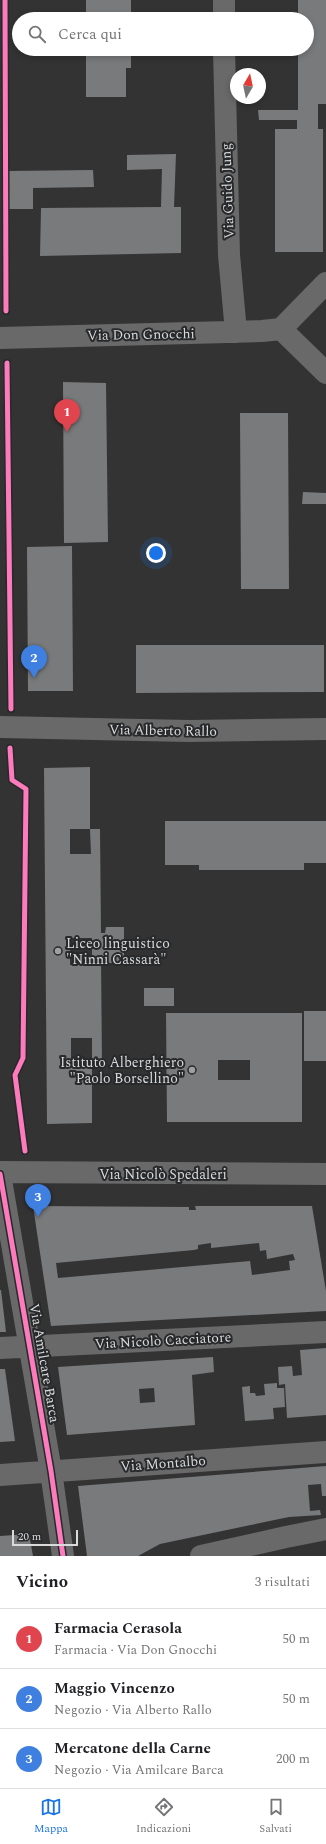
<!DOCTYPE html>
<html lang="it">
<meta charset="utf-8">
<style>
:root{--surface:#fff;--page:#f6f6f6;--text:#202124;--muted:#757577;--line:#e0e0e0;--accent:#1a73e8}
body{margin:0;font-family:Spectral,serif;background:var(--page);color:var(--text)}
.compass{position:absolute;left:230px;top:68px;width:36px;height:36px;border-radius:50%;background:var(--surface);box-shadow:0 2px 6px #0003;rotate:9deg}
.scale{position:absolute;left:12px;bottom:10px;width:66px;box-sizing:border-box;padding-left:4px;border:2px solid #d9dadb;border-top:0;font-size:11px;line-height:14px;white-space:nowrap;color:#d9dadb;-webkit-text-stroke:3px #28292b;paint-order:stroke}
.you{position:absolute;left:156px;top:553px;width:14px;height:14px;margin:-10px;border:3px solid #fff;border-radius:50%;background:#1a73e8;box-shadow:0 0 0 6px #1a73e833}
.badge{display:grid;place-items:center;width:26px;height:26px;border-radius:50%;background:var(--accent);color:#fff;font-size:13px;font-weight:700}
.pin{position:absolute;translate:-50% -33px;filter:drop-shadow(0 1px 2px #0008)}
.pin::after{content:'';position:absolute;top:21px;width:14px;height:12px;background:inherit;clip-path:polygon(0 0,100% 0,50% 100%)}
.list{margin:0;padding:0;list-style:none}
h2{display:flex;justify-content:space-between;align-items:center;height:52px;margin:0;padding:0 16px;font-size:17px}
h2 small{font-size:13px;font-weight:400;color:var(--muted)}
.list li{display:grid;grid-template-columns:26px 1fr auto;gap:12px;align-items:center;box-sizing:border-box;height:60px;padding:0 16px;border-top:1px solid var(--line)}
.list b{display:block;font-size:15px;white-space:nowrap}
.list p{margin:0;font-size:13px;white-space:nowrap;color:var(--muted)}
.list em{font-size:13px;font-style:normal;color:var(--muted)}
.icon{flex:none;width:22px;height:22px;fill:none;stroke:currentColor;stroke-width:2;stroke-linecap:round;stroke-linejoin:round}
.map{position:relative;flex:none;width:326px;height:1556px;overflow:hidden}
.search{position:absolute;background:var(--surface);box-shadow:0 2px 6px #0003;left:12px;right:12px;top:12px;height:44px;display:flex;align-items:center;gap:10px;box-sizing:border-box;padding:0 14px;border-radius:22px;color:var(--muted);font-size:15px}
.sheet{height:232px;background:var(--surface)}
nav{display:flex;justify-content:space-around;align-items:center;box-sizing:border-box;height:56px;border-top:1px solid var(--line);background:var(--surface);font-size:11px;color:var(--muted)}
nav a{display:grid;justify-items:center;gap:2px}
nav .on{color:var(--accent)}
.map>svg:first-child{display:block}
.building{fill:#797a7b;fill-rule:evenodd}
.lines{fill:none;stroke-linecap:round;stroke-linejoin:round}
.minor{stroke:#69696a;stroke-width:22}
.cycleway-casing{stroke:#28292b;stroke-width:8}
.cycleway{stroke:#fd7abc;stroke-width:5}
.poi-dot{fill:#9fa0a1;stroke:#28292b;stroke-width:1.5}
.labels{text-anchor:middle;stroke-width:4;stroke-linejoin:round;paint-order:stroke}
.street-label{font-size:14px;fill:#d9dadb;stroke:#28292b}
.poi-label{font-size:14px;fill:#d9dadb;stroke:#28292b;text-anchor:start}
</style>
<div class="map">
<svg width="326" height="1556" viewBox="0 0 326 1556">
<rect width="100%" height="100%" fill="#333334"/>
<path class="building" d="M 86,0 L 131,0 L 131,19 L 86,19 Z
M 298,0 L 326,0 L 326,104 L 318,104 L 318,129 L 323,129 L 323,252 L 275,252 L 275,129 L 297,129 L 297,120 L 259,120 L 258,110 L 298,110 L 298,49 L 307,49 L 307,19 L 298,19 Z
M 86,49 L 131,49 L 131,68 L 126,68 L 126,97 L 86,97 Z
M 176,154 L 174,207 L 181,207 L 181,253 L 40,256 L 41,208 L 161,207 L 162,169 L 127,170 L 127,155 Z
M 93,170 L 94,187 L 33,188 L 33,209 L 9,209 L 9,171 Z
M 63,382 L 106,383 L 108,542 L 64,543 Z
M 240,413 L 288,413 L 289,589 L 241,589 Z
M 303,492 L 326,493 L 326,504 L 302,504 Z
M 72,546 L 73,691 L 28,691 L 27,547 Z
M 136,645 L 324,645 L 324,692 L 136,693 Z
M 90,767 L 90,829 L 100,829 L 101,933 L 105,933 L 106,927 L 124,927 L 124,963 L 106,963 L 106,958 L 101,958 L 102,1063 L 92,1063 L 92,1038 L 71,1038 L 71,1063 L 92,1063 L 92,1123 L 47,1124 L 44,768 ZM 70,829 L 90,829 L 91,854 L 70,854 ZM 70,938 L 92,938 L 92,964 L 70,965 Z
M 165,821 L 326,821 L 326,863 L 304,863 L 304,870 L 199,870 L 199,865 L 165,865 Z
M 144,988 L 174,988 L 174,1006 L 144,1006 Z
M 304,1011 L 326,1011 L 326,1061 L 304,1061 Z
M 166,1013 L 302,1013 L 302,1122 L 167,1122 ZM 218,1060 L 250,1060 L 250,1080 L 218,1080 Z
M 33,1206 L 189,1207 L 189,1210 L 196,1210 L 195,1206 L 312,1206 L 326,1291 L 326,1311 L 51,1326 ZM 211,1243 L 211,1248 L 259,1243 L 260,1251 L 266,1250 L 267,1259 L 293,1254 L 295,1260 L 289,1261 L 290,1270 L 252,1275 L 250,1261 L 58,1278 L 56,1263 L 194,1250 L 198,1249 L 198,1245 Z
M 0,1290 L 1,1290 L 6,1332 L 0,1332 Z
M 326,1348 L 326,1415 L 287,1418 L 285,1384 L 279,1385 L 278,1367 L 292,1366 L 293,1376 L 302,1375 L 300,1350 Z
M 213,1357 L 214,1372 L 192,1375 L 195,1425 L 67,1435 L 58,1367 ZM 154,1388 L 155,1402 L 140,1403 L 139,1389 Z
M 0,1369 L 5,1369 L 15,1441 L 0,1442 Z
M 277,1383 L 277,1388 L 284,1388 L 285,1407 L 273,1408 L 274,1419 L 245,1421 L 242,1387 L 250,1386 L 250,1393 L 255,1393 L 256,1396 L 265,1395 L 264,1384 Z
M 326,1466 L 326,1496 L 322,1496 L 321,1484 L 308,1485 L 310,1511 L 320,1510 L 321,1515 L 289,1517 L 160,1544 L 138,1556 L 87,1556 L 78,1486 Z
M 29,1534 L 33,1556 L 0,1556 L 0,1536 Z"/>
<g class="lines">
<path class="minor" d="M 224,0 L 224,19
M 224,49 L 229,255 L 236,332
M 281,329 L 326,283
M 281,329 L 326,373
M 0,338 L 262,331 L 281,329
M 0,727 L 189,731 L 326,729
M 0,1172 L 326,1174
M 0,1174 L 51,1471 L 63,1556
M 0,1348 L 326,1332
M 0,1475 L 326,1452
M 201,1556 L 286,1537 L 326,1529"/>
<g class="cycleway-casing">
<path id="cycleway" d="M 5,0 L 6,311
M 7,363 L 11,709
M 10,748 L 12,780 L 26,789 L 23,1058 L 15,1075 L 25,1151
M 0,1174 L 51,1471 L 63,1556"/>
</g>
<use href="#cycleway" class="cycleway"/>
</g>
<g class="poi-dot">
<circle cx="58" cy="951" r="4"/>
<circle cx="192" cy="1070" r="4"/>
</g>
<g class="labels">
<g class="street-label">
<text transform="translate(227 191) rotate(-92)" y="5">Via Guido Jung</text>
<text transform="translate(141 334) rotate(-1)" y="5">Via Don Gnocchi</text>
<text transform="translate(163 730) rotate(1)" y="5">Via Alberto Rallo</text>
<text x="163" y="1179">Via Nicolò Spedaleri</text>
<text transform="translate(163 1340) rotate(-3)" y="5">Via Nicolò Cacciatore</text>
<text transform="translate(45 1363) rotate(80)" y="5">Via Amilcare Barca</text>
<text transform="translate(163 1463) rotate(-4)" y="5">Via Montalbo</text>
</g>
<g class="poi-label">
<text x="66" y="948">Liceo linguistico<tspan x="66" dy="16">"Ninni Cassarà"</tspan></text>
<text x="184" y="1067" text-anchor="end">Istituto Alberghiero<tspan x="184" dy="16">"Paolo Borsellino"</tspan></text>
</g>
</g>
</svg>
<svg class="compass" viewBox="-18 -18 36 36"><path d="M0-13l5 13h-10z" fill="#e53935"/><path d="M0 13l5-13h-10z" fill="#757577"/></svg>
<div class="scale">20 m</div>
<div class="you"></div>
<div class="pin badge" style="left:67px;top:432px;background:#e0444e">1</div>
<div class="pin badge" style="left:34px;top:678px;background:#3f7fe0">2</div>
<div class="pin badge" style="left:38px;top:1217px;background:#3f7fe0">3</div>
<div class="search"><svg class="icon" aria-label="search" viewBox="0 0 24 24"><circle cx="10" cy="10" r="6"/><path d="M15 15l6 6"/></svg>Cerca qui</div>
</div>
<section class="sheet">
<h2>Vicino<small>3 risultati</small></h2>
<ul class="list">
<li><span class="badge" style="background:#e0444e">1</span><div><b>Farmacia Cerasola</b><p>Farmacia · Via Don Gnocchi</p></div><em>50 m</em></li>
<li><span class="badge" style="background:#3f7fe0">2</span><div><b>Maggio Vincenzo</b><p>Negozio · Via Alberto Rallo</p></div><em>50 m</em></li>
<li><span class="badge" style="background:#3f7fe0">3</span><div><b>Mercatone della Carne</b><p>Negozio · Via Amilcare Barca</p></div><em>200 m</em></li>
</ul>
</section>
<nav>
<a class="on"><svg class="icon" aria-label="map" viewBox="0 0 24 24"><path d="M3 6l6-2 6 2 6-2v14l-6 2-6-2-6 2zM9 4v14M15 6v14"/></svg>Mappa</a>
<a><svg class="icon" aria-label="directions" viewBox="0 0 24 24"><path d="M12 3l9 9-9 9-9-9zM9 14v-3h6M13 9l2 2-2 2"/></svg>Indicazioni</a>
<a><svg class="icon" aria-label="saved" viewBox="0 0 24 24"><path d="M7 4h10v16l-5-4-5 4z"/></svg>Salvati</a>
</nav>
